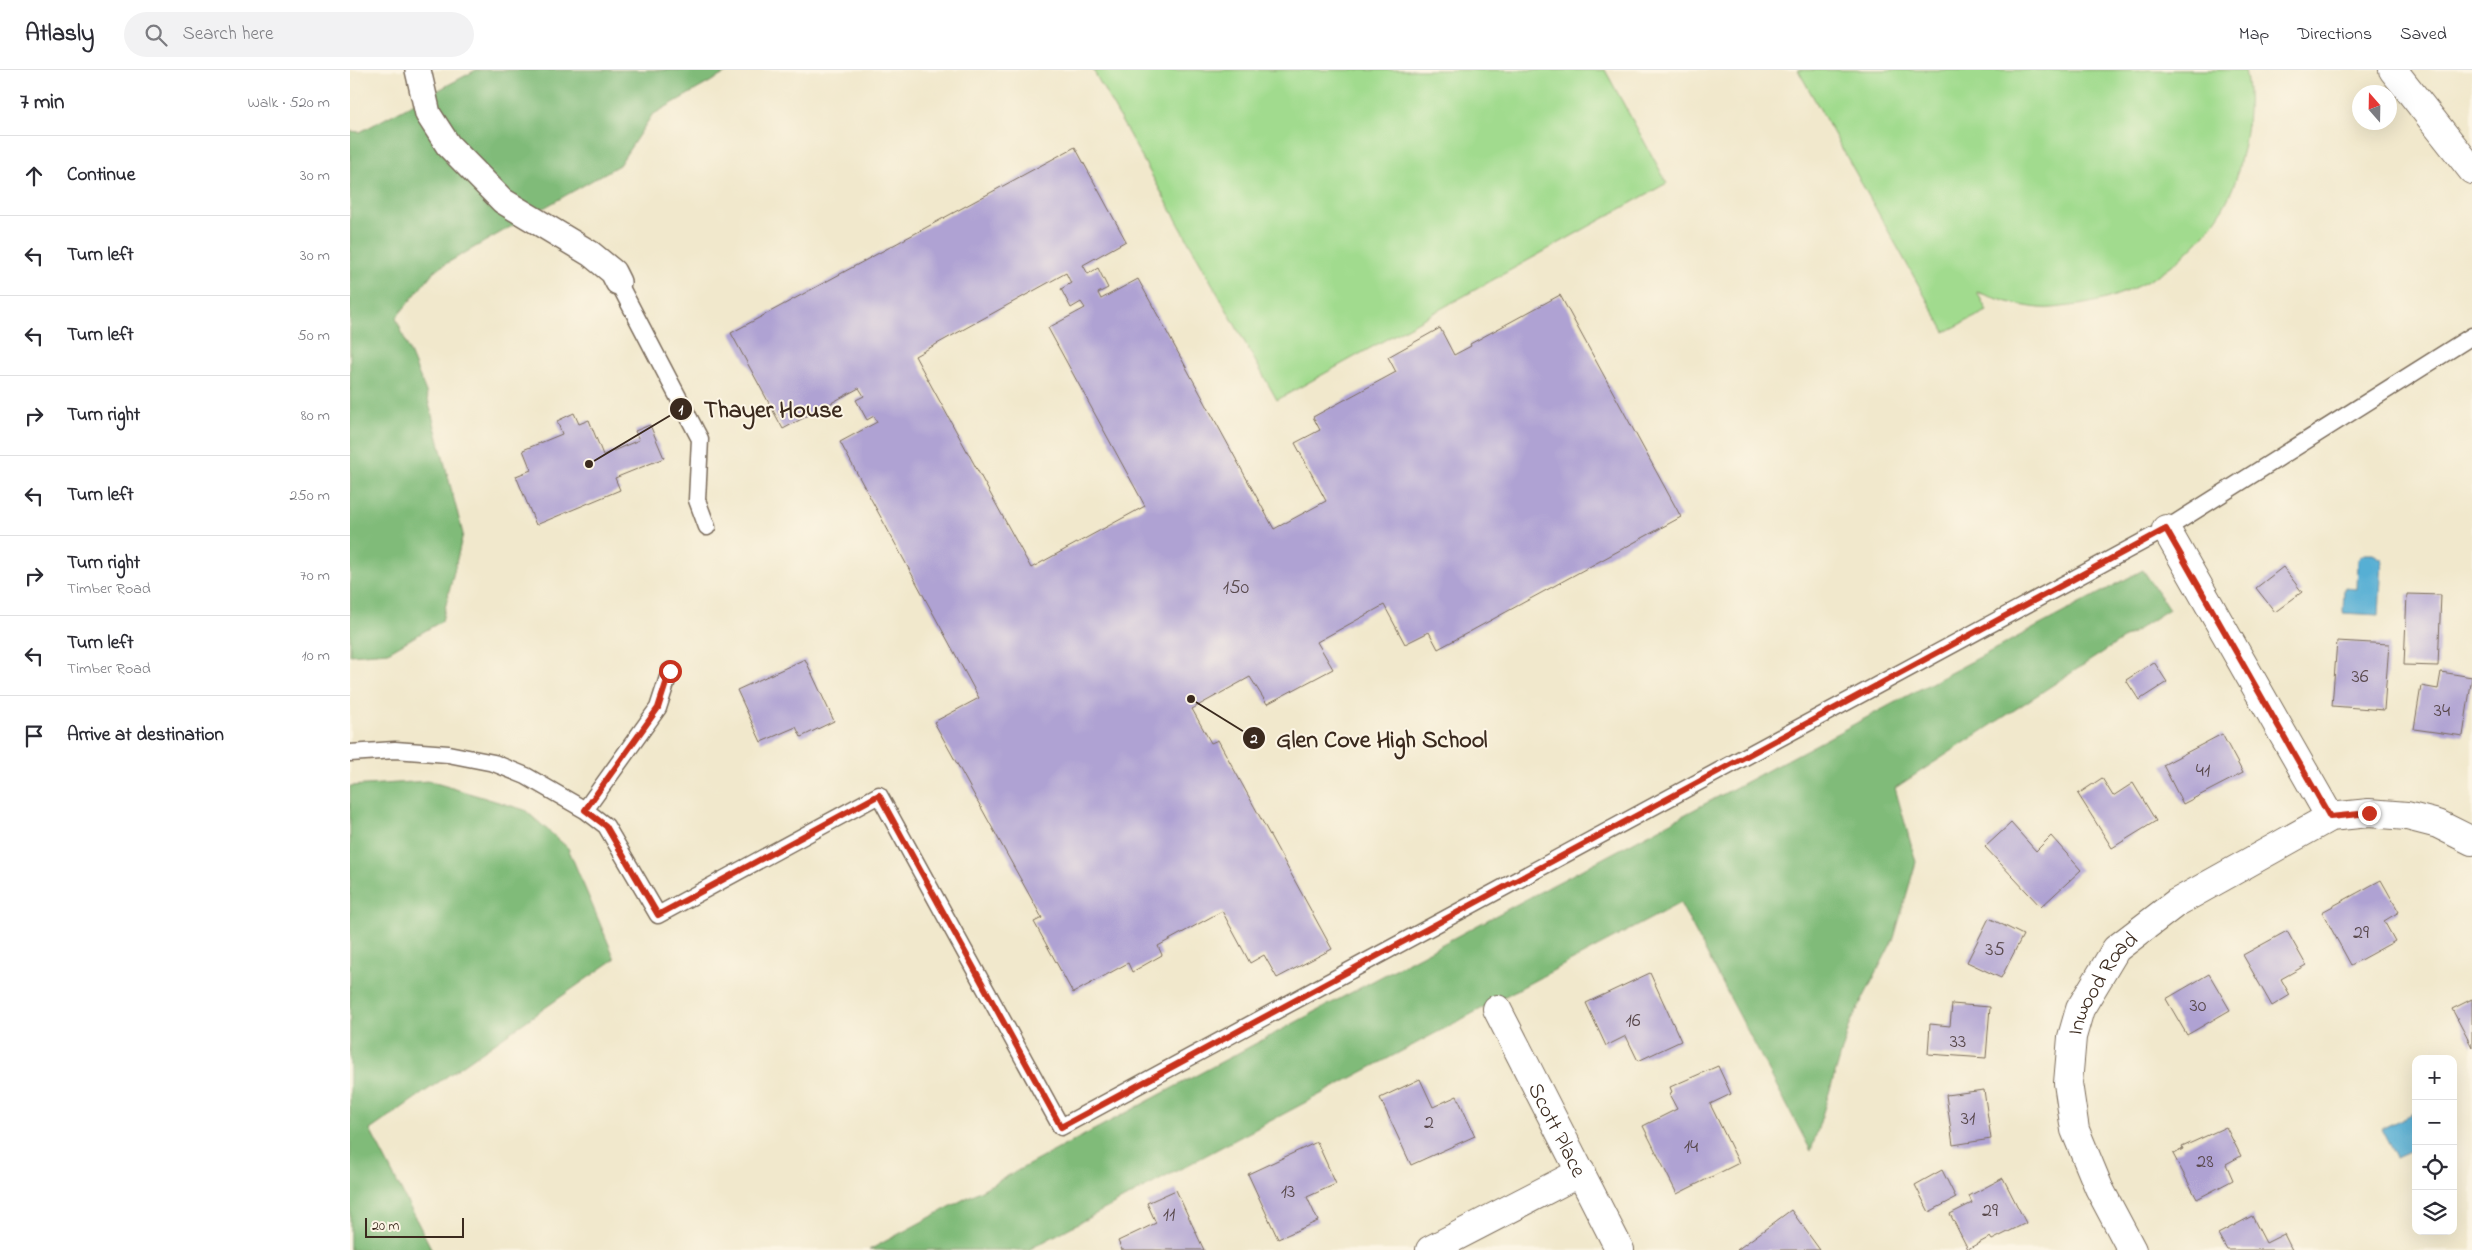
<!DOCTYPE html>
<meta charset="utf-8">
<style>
:root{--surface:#fff;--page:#f2f2f3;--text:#2b2b33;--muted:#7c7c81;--line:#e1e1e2}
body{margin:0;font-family:"Indie Flower",sans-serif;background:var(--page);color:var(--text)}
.controls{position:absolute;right:15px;bottom:15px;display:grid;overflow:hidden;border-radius:10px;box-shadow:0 5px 20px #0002}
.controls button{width:45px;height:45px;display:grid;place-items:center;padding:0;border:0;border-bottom:1px solid var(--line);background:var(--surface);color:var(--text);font:25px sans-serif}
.compass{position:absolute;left:2002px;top:15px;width:45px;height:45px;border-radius:50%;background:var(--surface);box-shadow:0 5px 20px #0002;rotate:340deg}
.scale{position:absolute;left:15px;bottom:12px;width:99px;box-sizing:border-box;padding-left:5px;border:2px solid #3b2a1e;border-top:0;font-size:14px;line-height:18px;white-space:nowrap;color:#3b2a1e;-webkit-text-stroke:4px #fcf5e5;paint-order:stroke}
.stop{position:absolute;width:15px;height:15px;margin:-11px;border:4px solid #c8321e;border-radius:50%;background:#fff}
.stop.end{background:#c8321e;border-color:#fff;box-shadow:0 1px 5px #0008}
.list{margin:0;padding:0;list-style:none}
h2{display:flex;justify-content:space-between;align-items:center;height:65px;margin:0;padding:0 20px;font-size:21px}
h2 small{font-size:16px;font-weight:400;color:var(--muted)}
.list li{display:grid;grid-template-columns:32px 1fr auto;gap:15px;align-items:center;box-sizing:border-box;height:80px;padding:0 20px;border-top:1px solid var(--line)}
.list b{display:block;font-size:19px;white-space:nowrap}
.list p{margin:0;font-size:16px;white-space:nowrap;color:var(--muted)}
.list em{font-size:16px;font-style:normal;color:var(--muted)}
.icon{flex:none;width:28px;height:28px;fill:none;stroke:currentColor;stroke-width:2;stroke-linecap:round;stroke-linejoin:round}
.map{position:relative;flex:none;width:2122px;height:1180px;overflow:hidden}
header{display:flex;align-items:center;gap:30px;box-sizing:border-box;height:70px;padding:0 25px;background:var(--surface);border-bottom:1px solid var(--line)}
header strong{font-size:24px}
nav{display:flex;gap:28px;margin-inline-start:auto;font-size:18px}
.search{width:350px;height:45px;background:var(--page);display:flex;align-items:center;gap:12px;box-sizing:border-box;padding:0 18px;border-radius:28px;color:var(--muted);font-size:19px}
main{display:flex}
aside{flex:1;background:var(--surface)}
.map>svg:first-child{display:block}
.green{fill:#a1db8e;stroke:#6e8256}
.forest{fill:#80bb79;stroke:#5e724c}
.water{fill:#57afd4;stroke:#496c79}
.building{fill:#afa2d3;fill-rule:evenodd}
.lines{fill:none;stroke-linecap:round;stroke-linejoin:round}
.service-casing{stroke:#7b6c5b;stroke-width:19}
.pedestrian-casing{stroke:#7b6c5b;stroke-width:28}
.minor-casing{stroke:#7b6c5b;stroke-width:30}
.service{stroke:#fff;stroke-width:16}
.pedestrian{stroke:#fff;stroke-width:25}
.minor{stroke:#fff;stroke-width:28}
.route{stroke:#c8321e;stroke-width:6}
.labels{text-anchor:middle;stroke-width:4;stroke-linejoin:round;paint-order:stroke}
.number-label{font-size:20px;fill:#58484b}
.street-label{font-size:22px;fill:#3b2a1e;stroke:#fcf5e5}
.leader{fill:none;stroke:#3b2a1e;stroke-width:2}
.callout-dot{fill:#3b2a1e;stroke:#fcf5e5;stroke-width:2}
.mark-label{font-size:15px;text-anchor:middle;font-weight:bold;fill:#fff}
.callout-label{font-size:24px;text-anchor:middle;font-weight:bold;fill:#3b2a1e;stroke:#fcf5e5;stroke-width:4;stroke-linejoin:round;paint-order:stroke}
</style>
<header>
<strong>Atlasly</strong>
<div class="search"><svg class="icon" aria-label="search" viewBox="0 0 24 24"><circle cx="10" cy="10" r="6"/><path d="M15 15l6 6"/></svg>Search here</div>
<nav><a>Map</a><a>Directions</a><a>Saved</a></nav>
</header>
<main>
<aside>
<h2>7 min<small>Walk · 520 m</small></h2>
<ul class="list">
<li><svg class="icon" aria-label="ahead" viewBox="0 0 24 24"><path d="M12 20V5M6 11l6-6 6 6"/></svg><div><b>Continue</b></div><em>30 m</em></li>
<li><svg class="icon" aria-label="left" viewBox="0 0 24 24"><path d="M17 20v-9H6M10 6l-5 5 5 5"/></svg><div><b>Turn left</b></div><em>30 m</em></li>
<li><svg class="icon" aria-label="left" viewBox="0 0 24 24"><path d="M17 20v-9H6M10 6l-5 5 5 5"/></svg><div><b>Turn left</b></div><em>50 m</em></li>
<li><svg class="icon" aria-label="right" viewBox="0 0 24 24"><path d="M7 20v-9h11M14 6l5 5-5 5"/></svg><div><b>Turn right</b></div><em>80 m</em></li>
<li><svg class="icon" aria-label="left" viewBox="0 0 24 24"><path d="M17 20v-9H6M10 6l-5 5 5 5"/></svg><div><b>Turn left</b></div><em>250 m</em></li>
<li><svg class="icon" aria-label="right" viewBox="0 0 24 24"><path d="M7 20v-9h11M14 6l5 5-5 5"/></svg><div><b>Turn right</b><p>Timber Road</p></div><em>70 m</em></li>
<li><svg class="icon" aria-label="left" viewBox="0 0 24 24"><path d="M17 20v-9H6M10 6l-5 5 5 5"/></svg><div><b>Turn left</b><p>Timber Road</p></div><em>10 m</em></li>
<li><svg class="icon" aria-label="arrive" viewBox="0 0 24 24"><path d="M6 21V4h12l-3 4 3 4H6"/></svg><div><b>Arrive at destination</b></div></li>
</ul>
</aside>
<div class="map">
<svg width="2122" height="1180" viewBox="0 0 2122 1180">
<rect width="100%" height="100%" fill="#fcf5e5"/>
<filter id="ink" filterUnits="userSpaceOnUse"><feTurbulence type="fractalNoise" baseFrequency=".02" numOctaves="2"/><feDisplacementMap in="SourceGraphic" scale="10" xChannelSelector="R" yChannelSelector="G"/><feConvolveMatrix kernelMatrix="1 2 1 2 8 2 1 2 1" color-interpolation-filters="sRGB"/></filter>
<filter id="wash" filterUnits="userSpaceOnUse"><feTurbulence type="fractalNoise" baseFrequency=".0096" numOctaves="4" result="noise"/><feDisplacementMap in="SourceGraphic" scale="20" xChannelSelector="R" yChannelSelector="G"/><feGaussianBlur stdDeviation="1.12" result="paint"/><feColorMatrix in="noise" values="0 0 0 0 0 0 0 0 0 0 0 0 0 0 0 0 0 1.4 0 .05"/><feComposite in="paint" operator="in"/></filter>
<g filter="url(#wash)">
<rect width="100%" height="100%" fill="#f1e8cc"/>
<path class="green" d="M 743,0 L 1255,0 L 1317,113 L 927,330 Z
M 1448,0 L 1895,0 C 1901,27 1898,52 1893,79 C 1890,89 1889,99 1886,109 C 1863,178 1791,229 1720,236 C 1710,237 1699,239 1690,238 C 1668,236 1647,229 1627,222 L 1637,241 L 1595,262 Z"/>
<path class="forest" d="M 126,0 L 381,0 L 302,45 L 269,95 L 85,200 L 46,248 L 76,322 L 113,464 L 92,551 L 38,582 L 0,585 L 0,61 L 10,62 Z
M 1793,500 L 1819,539 L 1545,718 L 1566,792 L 1544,868 L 1501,952 L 1461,1081 L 1330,833 L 678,1180 L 519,1180 Z
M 79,711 L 175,740 L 218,778 L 265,889 L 20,1060 L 82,1180 L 0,1180 L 0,716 Z"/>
<path class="water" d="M 2014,484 L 2023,484 L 2032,489 L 2029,545 L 1993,543 L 1994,518 L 2007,519 L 2008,489 Z
M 2066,1042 L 2066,1079 L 2046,1088 L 2031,1059 Z"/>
<g id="blocks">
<path class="building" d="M 725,77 L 776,171 L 733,195 L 738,204 L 748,198 L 758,218 L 748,223 L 751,229 L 788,209 L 924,459 L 976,431 L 945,373 L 970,360 L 963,347 L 1046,302 L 1038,287 L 1090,258 L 1104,285 L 1121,276 L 1120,274 L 1210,225 L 1331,447 L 1088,579 L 1079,562 L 1055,574 L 1034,535 L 967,572 L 983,599 L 917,634 L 900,607 L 842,639 L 861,673 L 868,670 L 982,879 L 927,908 L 914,885 L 900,893 L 872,841 L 808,876 L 812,885 L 782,902 L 778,893 L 723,923 L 684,852 L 692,848 L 584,652 L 629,628 L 490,372 L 527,352 L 524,346 L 517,350 L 506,330 L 514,326 L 509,318 L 433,359 L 381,263 ZM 716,203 L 721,213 L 711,219 L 721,238 L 731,232 L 735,238 L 698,258 L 795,436 L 681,498 L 565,286 Z
M 224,343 L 229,354 L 239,350 L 253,385 L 289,370 L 285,361 L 300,355 L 314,388 L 265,408 L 270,420 L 186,455 L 166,406 L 181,400 L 173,380 L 212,364 L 207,351 Z
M 1933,497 L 1952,522 L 1925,542 L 1906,518 Z
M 2057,524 L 2091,525 L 2088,596 L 2054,595 Z
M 1987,571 L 2039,574 L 2034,640 L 1982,636 Z
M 455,589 L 484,651 L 451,667 L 446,657 L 411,672 L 387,620 Z
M 1804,592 L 1817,612 L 1789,630 L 1776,610 Z
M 2091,602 L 2122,607 L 2113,666 L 2064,659 L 2071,616 L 2088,619 Z
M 1872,664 L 1893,703 L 1833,734 L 1813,695 Z
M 1752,708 L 1763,726 L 1783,713 L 1806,751 L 1762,778 L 1728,724 Z
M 1661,753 L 1686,781 L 1701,766 L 1731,800 L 1691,837 L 1635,777 Z
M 2031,810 L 2049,842 L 2034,851 L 2045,871 L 2001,895 L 1972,842 Z
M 1639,848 L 1673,865 L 1651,908 L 1617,892 Z
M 1937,861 L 1956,895 L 1931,909 L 1940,925 L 1922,936 L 1893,885 Z
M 1300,903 L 1331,971 L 1288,991 L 1276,966 L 1256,976 L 1236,933 Z
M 1859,904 L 1880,940 L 1837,965 L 1816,929 Z
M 2122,929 L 2122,977 L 2102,939 Z
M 1602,934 L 1640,937 L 1636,988 L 1578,984 L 1580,954 L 1600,956 Z
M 1368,996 L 1381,1024 L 1360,1034 L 1389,1093 L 1327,1124 L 1293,1056 L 1327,1039 L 1319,1024 L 1322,1022 L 1320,1017 Z
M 1070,1009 L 1083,1037 L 1107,1026 L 1125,1066 L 1061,1095 L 1030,1028 Z
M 1634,1020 L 1641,1069 L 1603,1075 L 1596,1025 Z
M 1876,1057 L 1891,1086 L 1876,1094 L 1883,1110 L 1847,1129 L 1823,1084 L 1833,1079 L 1832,1077 Z
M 967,1072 L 986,1114 L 957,1127 L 968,1151 L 928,1169 L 898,1104 Z
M 1592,1100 L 1606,1128 L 1579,1142 L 1565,1115 Z
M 1653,1108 L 1676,1153 L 1642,1170 L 1640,1167 L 1618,1179 L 1600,1144 L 1622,1133 L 1619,1126 Z
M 826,1120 L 854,1180 L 772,1180 L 768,1171 L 806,1153 L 797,1133 Z
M 1441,1140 L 1470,1180 L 1387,1180 Z
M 1902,1146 L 1916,1173 L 1934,1164 L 1942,1180 L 1877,1180 L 1868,1164 Z"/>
</g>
</g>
<g filter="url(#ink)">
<use href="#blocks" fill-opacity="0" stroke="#7b6c5b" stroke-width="1"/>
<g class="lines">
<g class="service-casing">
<path id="service" d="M 268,212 L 350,369 L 347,430 L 357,457
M 0,683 L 45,680 L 98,684 L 144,693 L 176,706 L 235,740 L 256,756 L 308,845 L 529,725 L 711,1057 L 1816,459 L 2122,266
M 235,740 L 308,638 L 320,601"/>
</g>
<g class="pedestrian-casing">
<path id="pedestrian" d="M 68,0 L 78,44 L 98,75 L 153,131 L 241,184 L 263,202 L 268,212"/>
</g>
<g class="minor-casing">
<g id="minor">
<path d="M 2043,0 L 2122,100"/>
<path d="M 1816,459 L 1980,747"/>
<path id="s1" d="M 1147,939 L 1270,1180"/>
<path d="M 1080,1180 L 1231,1102"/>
<path id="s2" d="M 1782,1180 L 1749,1118 L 1725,1060 L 1718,1013 L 1722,967 L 1730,939 L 1766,879 L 1826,833 L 1980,747 L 2019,743 L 2057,746 L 2088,754 L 2122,771"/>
</g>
</g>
<use href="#service" class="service"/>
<use href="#pedestrian" class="pedestrian"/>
<use href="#minor" class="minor"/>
</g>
</g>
<g class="lines" filter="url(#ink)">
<path class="route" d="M 320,601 L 308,638 L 235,740 L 256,756 L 308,845 L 529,725 L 711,1057 L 1816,459 L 1980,747 L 2019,743"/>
</g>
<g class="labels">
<g class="number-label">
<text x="886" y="523">150</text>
<text x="2010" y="612">36</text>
<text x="2092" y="646">34</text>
<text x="1853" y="706">41</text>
<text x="2011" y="868">29</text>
<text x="1645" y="885">35</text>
<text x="1848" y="941">30</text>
<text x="1283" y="956">16</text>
<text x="1608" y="977">33</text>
<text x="1618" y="1054">31</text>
<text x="1079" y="1058">2</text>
<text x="1341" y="1082">14</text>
<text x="1855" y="1097">28</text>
<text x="938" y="1127">13</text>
<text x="1640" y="1146">29</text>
<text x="819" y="1150">11</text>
</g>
<g class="street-label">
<text dy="8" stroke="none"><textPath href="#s2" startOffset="289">Inwood Road</textPath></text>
<text dy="8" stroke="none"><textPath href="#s1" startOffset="135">Scott Place</textPath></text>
</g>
</g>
<path class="leader" d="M239 394L331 339M841 629L904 668"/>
<g class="callout-dot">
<circle cx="239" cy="394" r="5"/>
<circle cx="841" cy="629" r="5"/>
<circle cx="331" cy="339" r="12"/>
<circle cx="904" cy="668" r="12"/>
</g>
<g class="mark-label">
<text x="331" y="344">1</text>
<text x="904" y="673">2</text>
</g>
<g class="callout-label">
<text x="423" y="347">Thayer House</text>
<text x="1032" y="677">Glen Cove High School</text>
</g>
</svg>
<div class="controls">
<button>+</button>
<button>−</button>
<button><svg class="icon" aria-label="locate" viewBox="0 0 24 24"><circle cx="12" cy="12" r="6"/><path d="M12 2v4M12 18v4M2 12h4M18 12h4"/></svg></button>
<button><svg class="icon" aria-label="layers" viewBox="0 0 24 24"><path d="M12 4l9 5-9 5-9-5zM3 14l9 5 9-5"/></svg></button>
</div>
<svg class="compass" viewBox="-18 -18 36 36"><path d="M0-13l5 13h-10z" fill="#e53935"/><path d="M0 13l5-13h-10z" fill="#7c7c81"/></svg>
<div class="scale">20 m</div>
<div class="stop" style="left:320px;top:601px"></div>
<div class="stop end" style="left:2019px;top:743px"></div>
</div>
</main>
